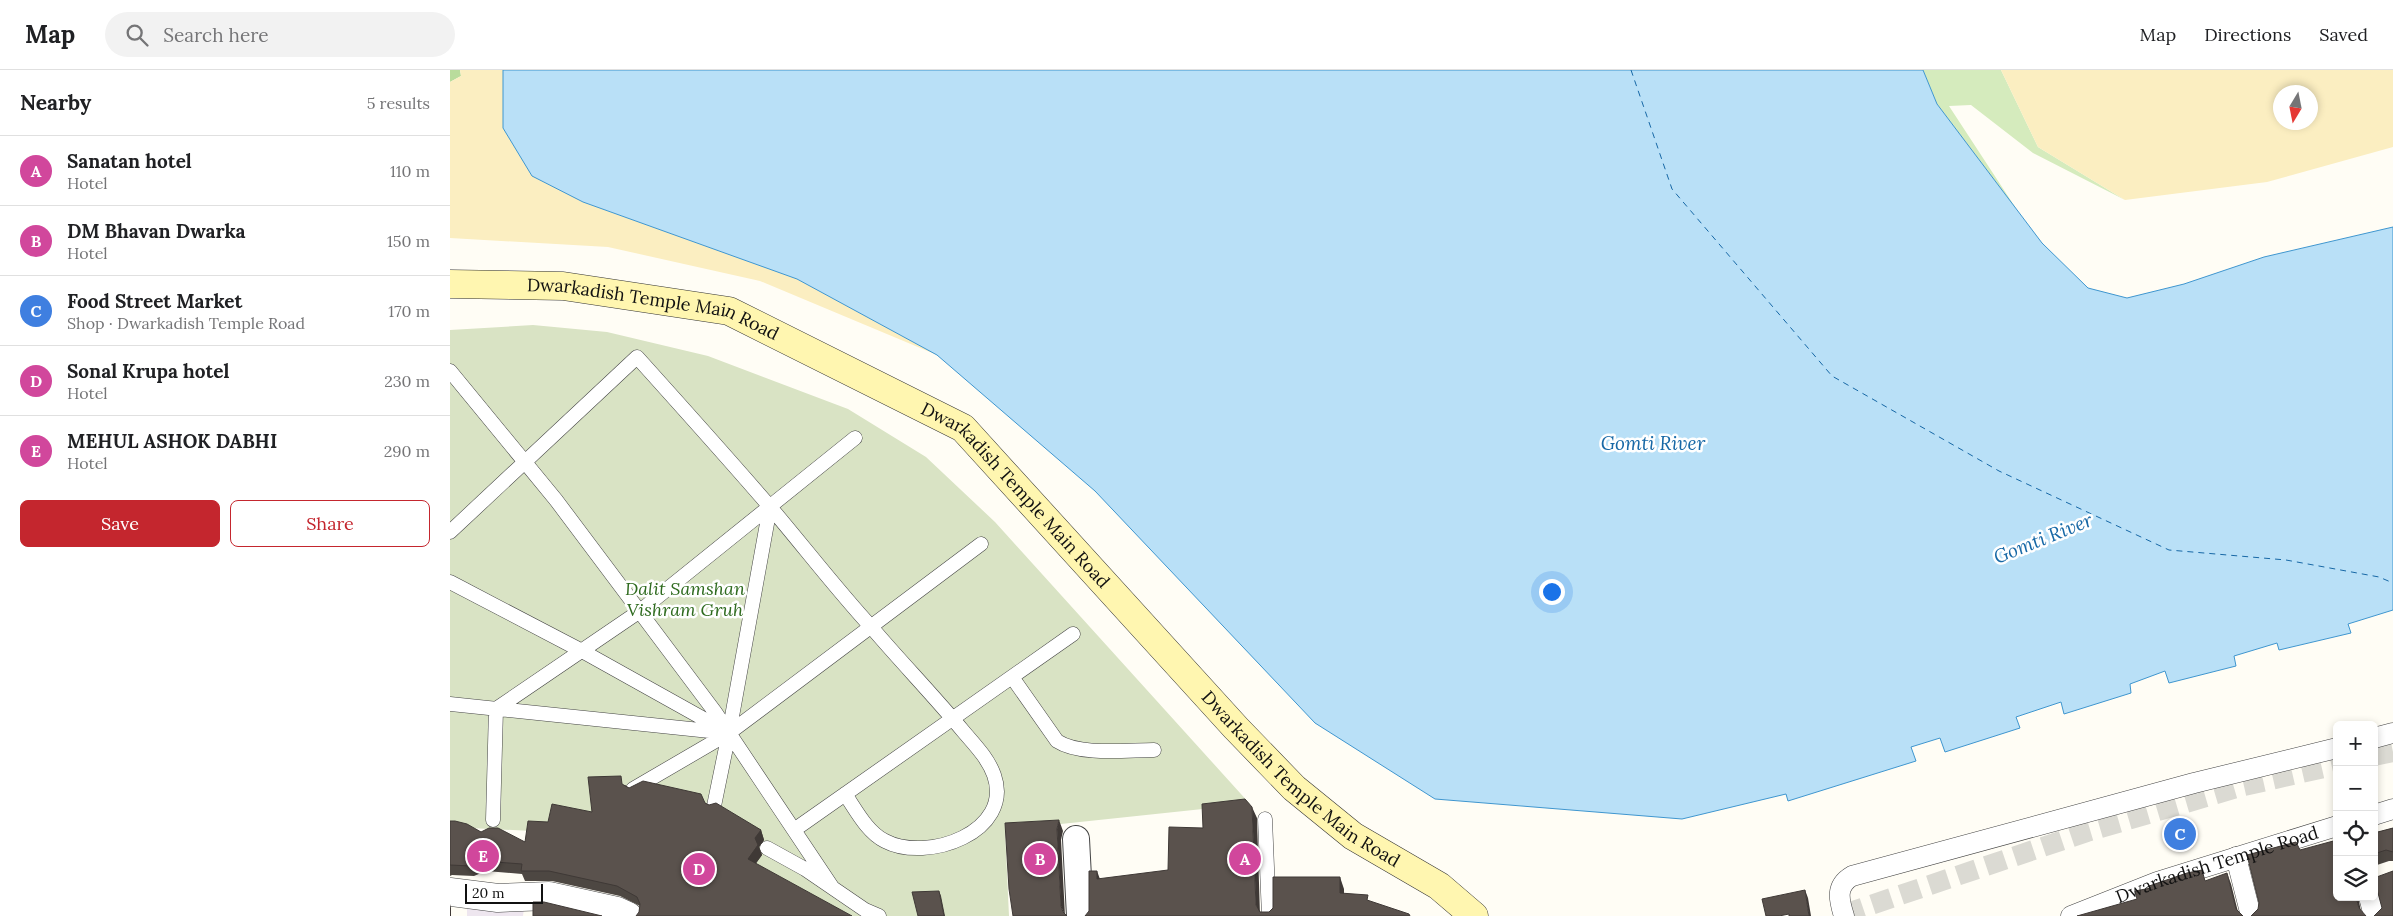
<!DOCTYPE html>
<meta charset="utf-8">
<style>
:root{--surface:#fff;--page:#f2f2f2;--text:#202124;--muted:#757577;--line:#e0e0e0;--accent:#c4262e}
body{margin:0;font-family:Lora,serif;background:var(--page);color:var(--text)}
.controls{position:absolute;right:15px;bottom:15px;display:grid;overflow:hidden;border-radius:8px;box-shadow:0 2px 8px #0003}
.controls button{width:45px;height:45px;display:grid;place-items:center;padding:0;border:0;border-bottom:1px solid var(--line);background:var(--surface);color:var(--text);font:25px sans-serif}
.compass{position:absolute;left:1823px;top:15px;width:45px;height:45px;border-radius:50%;background:var(--surface);box-shadow:0 2px 8px #0003;rotate:190deg}
.scale{position:absolute;left:15px;bottom:12px;width:78px;box-sizing:border-box;padding-left:5px;border:2px solid #111;border-top:0;font-size:14px;line-height:18px;white-space:nowrap;color:#111;-webkit-text-stroke:4px #fff;paint-order:stroke}
.you{position:absolute;left:1101px;top:521px;width:18px;height:18px;margin:-12px;border:4px solid #fff;border-radius:50%;background:#1a73e8;box-shadow:0 0 0 8px #1a73e833}
.badge{display:grid;place-items:center;width:32px;height:32px;border-radius:50%;background:var(--accent);color:#fff;font-size:16px;font-weight:700}
.pin{position:absolute;translate:-50% -50%;border:2px solid #fff;box-shadow:0 1px 5px #0006}
.list{margin:0;padding:0;list-style:none}
h2{display:flex;justify-content:space-between;align-items:center;height:65px;margin:0;padding:0 20px;font-size:21px}
h2 small{font-size:16px;font-weight:400;color:var(--muted)}
.list li{display:grid;grid-template-columns:32px 1fr auto;gap:15px;align-items:center;box-sizing:border-box;height:70px;padding:0 20px;border-top:1px solid var(--line)}
.list b{display:block;font-size:19px;white-space:nowrap}
.list p{margin:0;font-size:16px;white-space:nowrap;color:var(--muted)}
.list em{font-size:16px;font-style:normal;color:var(--muted)}
.actions{display:flex;gap:10px;padding:15px 20px}
.actions a{flex:1;padding:11px 0;border:1px solid var(--accent);border-radius:8px;text-align:center;font-size:18px;color:var(--accent)}
.actions .main{background:var(--accent);color:#fff}
.icon{flex:none;width:28px;height:28px;fill:none;stroke:currentColor;stroke-width:2;stroke-linecap:round;stroke-linejoin:round}
.map{position:relative;flex:none;width:1943px;height:846px;overflow:hidden}
header{display:flex;align-items:center;gap:30px;box-sizing:border-box;height:70px;padding:0 25px;background:var(--surface);border-bottom:1px solid var(--line)}
header strong{font-size:24px}
nav{display:flex;gap:28px;margin-inline-start:auto;font-size:18px}
.search{width:350px;height:45px;background:var(--page);display:flex;align-items:center;gap:12px;box-sizing:border-box;padding:0 18px;border-radius:28px;color:var(--muted);font-size:19px}
main{display:flex}
aside{flex:1;background:var(--surface)}
.map>svg:first-child{display:block}
.industrial{fill:#eee6ef}
.green{fill:#d5ebbd}
.forest{fill:#b9dc9c}
.sand{fill:#fbeec1;fill-rule:evenodd}
.cemetery{fill:#d9e3c4}
.water{fill:#b9e0f7;stroke:#3f96cf}
.lines{fill:none;stroke-linecap:round;stroke-linejoin:round}
.ferry{stroke:#1768a6;stroke-width:1;stroke-dasharray:6 5;stroke-linecap:butt}
.pedestrian-tunnel{stroke:#dbdad3;stroke-width:20;stroke-dasharray:20 10;stroke-linecap:butt}
.service-casing{stroke:#444;stroke-width:15}
.pedestrian-casing{stroke:#444;stroke-width:21}
.minor-casing{stroke:#444;stroke-width:28}
.tertiary-casing{stroke:#444;stroke-width:29}
.secondary-casing{stroke:#333;stroke-width:29}
.service{stroke:#fff;stroke-width:14}
.pedestrian{stroke:#fff;stroke-width:20}
.minor{stroke:#fff;stroke-width:26}
.tertiary{stroke:#fff;stroke-width:28}
.secondary{stroke:#fff6b0;stroke-width:28}
.wall{fill:#4d4742}
.shaded-wall{fill:#3f3936}
.building{fill:#5a524d;stroke:#3f3936}
.labels{text-anchor:middle;stroke-width:5;stroke-linejoin:round;paint-order:stroke}
.street-label{font-size:18px;fill:#111;stroke:#fff}
.park-label{font-size:18px;font-style:italic;fill:#2f6b1f;stroke:#fff}
.water-label{font-size:19px;font-style:italic;fill:#1768a6;stroke:#fff}
</style>
<header>
<strong>Map</strong>
<div class="search"><svg class="icon" aria-label="search" viewBox="0 0 24 24"><circle cx="10" cy="10" r="6"/><path d="M15 15l6 6"/></svg>Search here</div>
<nav><a>Map</a><a>Directions</a><a>Saved</a></nav>
</header>
<main>
<aside>
<h2>Nearby<small>5 results</small></h2>
<ul class="list">
<li><span class="badge" style="background:#d1479c">A</span><div><b>Sanatan hotel</b><p>Hotel</p></div><em>110 m</em></li>
<li><span class="badge" style="background:#d1479c">B</span><div><b>DM Bhavan Dwarka</b><p>Hotel</p></div><em>150 m</em></li>
<li><span class="badge" style="background:#3f7fe0">C</span><div><b>Food Street Market</b><p>Shop · Dwarkadish Temple Road</p></div><em>170 m</em></li>
<li><span class="badge" style="background:#d1479c">D</span><div><b>Sonal Krupa hotel</b><p>Hotel</p></div><em>230 m</em></li>
<li><span class="badge" style="background:#d1479c">E</span><div><b>MEHUL ASHOK DABHI</b><p>Hotel</p></div><em>290 m</em></li>
</ul>
<div class="actions"><a class="main">Save</a><a>Share</a></div>
</aside>
<div class="map">
<svg width="1943" height="846" viewBox="0 0 1943 846">
<rect width="100%" height="100%" fill="#fffdf5"/>
<path class="industrial" d="M 17,829 L 75,831 L 73,846 L 17,846 Z"/>
<path class="green" d="M 1473,0 L 1551,0 L 1588,77 L 1675,130 L 1583,83 L 1521,35 L 1499,36 L 1569,143 L 1487,34 Z"/>
<path class="forest" d="M 0,0 L 10,0 L 11,6 L 0,12 Z"/>
<path class="sand" d="M 10,0 L 53,0 L 53,58 L 83,106 L 133,132 L 347,209 L 487,285 L 310,211 L 158,177 L 0,168 L 0,12 L 11,6 Z
M 1551,0 L 1943,0 L 1943,77 L 1817,112 L 1675,130 L 1588,77 ZM 1830,22 L 1860,22 L 1860,52 L 1830,52 Z"/>
<path class="cemetery" d="M 83,255 L 157,262 L 258,286 L 398,339 L 476,387 L 545,452 L 800,734 L 555,760 L 559,846 L 389,846 L 102,762 L 0,757 L 0,260 Z"/>
<path class="water" d="M 53,0 L 1473,0 L 1487,34 L 1592,173 L 1638,218 L 1677,228 L 1734,214 L 1814,187 L 1943,157 L 1943,540 L 1898,554 L 1901,563 L 1829,580 L 1827,573 L 1784,586 L 1786,596 L 1719,613 L 1715,601 L 1680,614 L 1681,623 L 1614,644 L 1611,632 L 1566,647 L 1570,658 L 1495,682 L 1490,668 L 1461,677 L 1466,691 L 1338,731 L 1336,724 L 1232,749 L 985,729 L 865,653 L 645,421 L 487,285 L 347,209 L 133,132 L 82,106 L 53,58 Z"/>
<g class="lines">
<path class="ferry" d="M 1181,0 L 1222,119 L 1382,306 L 1549,401 L 1719,480 L 1836,490 L 1929,507 L 1943,513"/>
<path class="pedestrian-tunnel" d="M 1924,686 L 1943,682
M 1394,844 L 1637,762 L 1790,717 L 1887,695"/>
<g class="service-casing">
<path id="service" d="M 0,301 L 106,430 L 265,642 L 382,817
M 0,462 L 187,287 C 232,337 277,387 321,438 C 355,478 387,520 423,559 C 452,593 484,626 513,661 C 524,674 538,688 544,705 C 564,762 477,793 435,771 C 417,762 406,740 395,724
M 0,512 L 132,581 L 279,663 L 320,437
M 562,607 L 607,671 C 630,686 677,680 704,680
M 0,634 L 279,663 L 531,474
M 183,719 L 279,663 L 264,736
M 815,749 L 819,846
M 43,750 L 46,639 L 190,541 L 405,368
M 344,760 L 623,564
M 317,778 L 355,799 L 415,840 L 429,846"/>
</g>
<g class="pedestrian-casing">
<g id="pedestrian">
<path d="M 1924,668 L 1943,663"/>
<path d="M 1924,745 L 1943,739"/>
<path d="M 1786,787 L 1801,846"/>
<path d="M 1919,827 L 1924,846"/>
<path d="M 1394,846 C 1389,830 1385,816 1402,806 L 1744,713 L 1887,678"/>
<path id="s1" d="M 1621,846 L 1707,812 L 1887,756"/>
</g>
</g>
<g class="minor-casing">
<path id="minor" d="M 626,769 L 630,846"/>
</g>
<g class="tertiary-casing">
<path id="tertiary" d="M 0,822 L 48,828 L 99,826 L 167,841 L 178,846"/>
</g>
<g class="secondary-casing">
<g id="secondary">
<path id="s2" d="M 0,214 L 113,216 L 279,241 L 513,358 L 786,658 L 844,718 L 903,766 L 989,816 L 1024,846"/>
</g>
</g>
<use href="#service" class="service"/>
<use href="#pedestrian" class="pedestrian"/>
<use href="#minor" class="minor"/>
<use href="#tertiary" class="tertiary"/>
<use href="#secondary" class="secondary"/>
</g>
<path class="wall" d="M 175,715 L 179,718 L 255,733 L 311,760 L 314,770 L 309,777 L 312,785 L 306,793 L 189,842 L 190,836 L 170,826 L 102,811 L 75,811 L 72,804 L 36,801 L 24,806 L 2,805 L 0,806 L 0,751 L 31,762 L 75,772 L 98,752 L 142,742 Z
M 1943,758 L 1943,791 L 1939,791 L 1924,796 L 1924,763 Z"/>
<path class="shaded-wall" d="M 802,737 L 807,748 L 810,846 L 806,835 Z
M 609,750 L 613,761 L 611,770 L 615,846 L 611,836 L 607,759 Z
M 311,760 L 314,770 L 309,777 L 312,785 L 302,799 L 298,789 L 305,768 Z
M 647,801 L 651,812 L 647,809 Z
M 1777,803 L 1781,814 L 1789,846 L 1786,839 Z
M 890,807 L 894,819 L 894,834 L 890,823 Z
M 1355,820 L 1358,828 L 1361,846 L 1359,846 Z
M 489,821 L 491,826 L 495,846 L 494,846 Z
M 1906,827 L 1908,827 L 1912,846 L 1909,838 Z
M 0,834 L 1,838 L 1,846 L 0,846 Z"/>
<path class="building" d="M 171,706 L 172,714 L 179,718 L 193,711 L 251,724 L 255,733 L 259,735 L 266,733 L 311,760 L 305,768 L 308,775 L 298,789 L 402,846 L 186,846 L 189,842 L 190,834 L 187,827 L 167,816 L 99,801 L 71,801 L 72,794 L 32,791 L 21,796 L 0,795 L 0,751 L 5,751 L 17,754 L 31,762 L 39,758 L 48,758 L 75,772 L 78,751 L 98,752 L 102,734 L 142,742 L 138,707 Z
M 795,729 L 802,737 L 806,835 L 810,842 L 819,842 L 823,838 L 823,807 L 890,807 L 890,823 L 918,825 L 917,830 L 959,844 L 960,846 L 635,846 L 639,841 L 639,801 L 647,801 L 647,809 L 718,800 L 719,757 L 753,758 L 752,734 Z
M 609,750 L 607,759 L 611,836 L 613,842 L 617,846 L 563,846 L 559,819 L 555,753 Z
M 1943,758 L 1943,782 L 1936,780 L 1924,784 L 1924,763 Z
M 1887,770 L 1887,827 L 1906,827 L 1909,838 L 1916,846 L 1801,846 L 1808,839 L 1809,833 L 1797,785 L 1846,772 L 1850,780 Z
M 1752,800 L 1755,811 L 1777,803 L 1786,839 L 1793,846 L 1627,846 L 1687,829 L 1685,821 L 1701,818 L 1699,816 L 1737,803 Z
M 1943,801 L 1943,846 L 1924,846 L 1932,838 L 1924,808 Z
M 1355,820 L 1359,846 L 1339,846 L 1339,844 L 1329,846 L 1316,846 L 1312,829 Z
M 489,821 L 494,846 L 468,846 L 462,822 Z
M 83,832 L 94,832 L 152,846 L 83,846 Z"/>
<g class="labels">
<g class="street-label">
<text dy="6" stroke="none"><textPath href="#s2" startOffset="206">Dwarkadish Temple Main Road</textPath></text>
<text dy="6" stroke="none"><textPath href="#s2" startOffset="626">Dwarkadish Temple Main Road</textPath></text>
<text dy="6" stroke="none"><textPath href="#s2" startOffset="1031">Dwarkadish Temple Main Road</textPath></text>
<text dy="6" stroke="none"><textPath href="#s1" startOffset="155">Dwarkadish Temple Road</textPath></text>
</g>
<g class="park-label">
<text x="235" y="525">Dalit Samshan<tspan x="235" dy="21">Vishram Gruh</tspan></text>
</g>
<g class="water-label">
<text x="1203" y="380">Gomti River</text>
<text transform="translate(1593 468) rotate(-22)" y="7">Gomti River</text>
</g>
</g>
</svg>
<div class="controls">
<button>+</button>
<button>−</button>
<button><svg class="icon" aria-label="locate" viewBox="0 0 24 24"><circle cx="12" cy="12" r="6"/><path d="M12 2v4M12 18v4M2 12h4M18 12h4"/></svg></button>
<button><svg class="icon" aria-label="layers" viewBox="0 0 24 24"><path d="M12 4l9 5-9 5-9-5zM3 14l9 5 9-5"/></svg></button>
</div>
<svg class="compass" viewBox="-18 -18 36 36"><path d="M0-13l5 13h-10z" fill="#e53935"/><path d="M0 13l5-13h-10z" fill="#757577"/></svg>
<div class="scale">20 m</div>
<div class="you"></div>
<div class="pin badge" style="left:795px;top:789px;background:#d1479c">A</div>
<div class="pin badge" style="left:590px;top:789px;background:#d1479c">B</div>
<div class="pin badge" style="left:1730px;top:764px;background:#3f7fe0">C</div>
<div class="pin badge" style="left:249px;top:799px;background:#d1479c">D</div>
<div class="pin badge" style="left:33px;top:786px;background:#d1479c">E</div>
</div>
</main>
